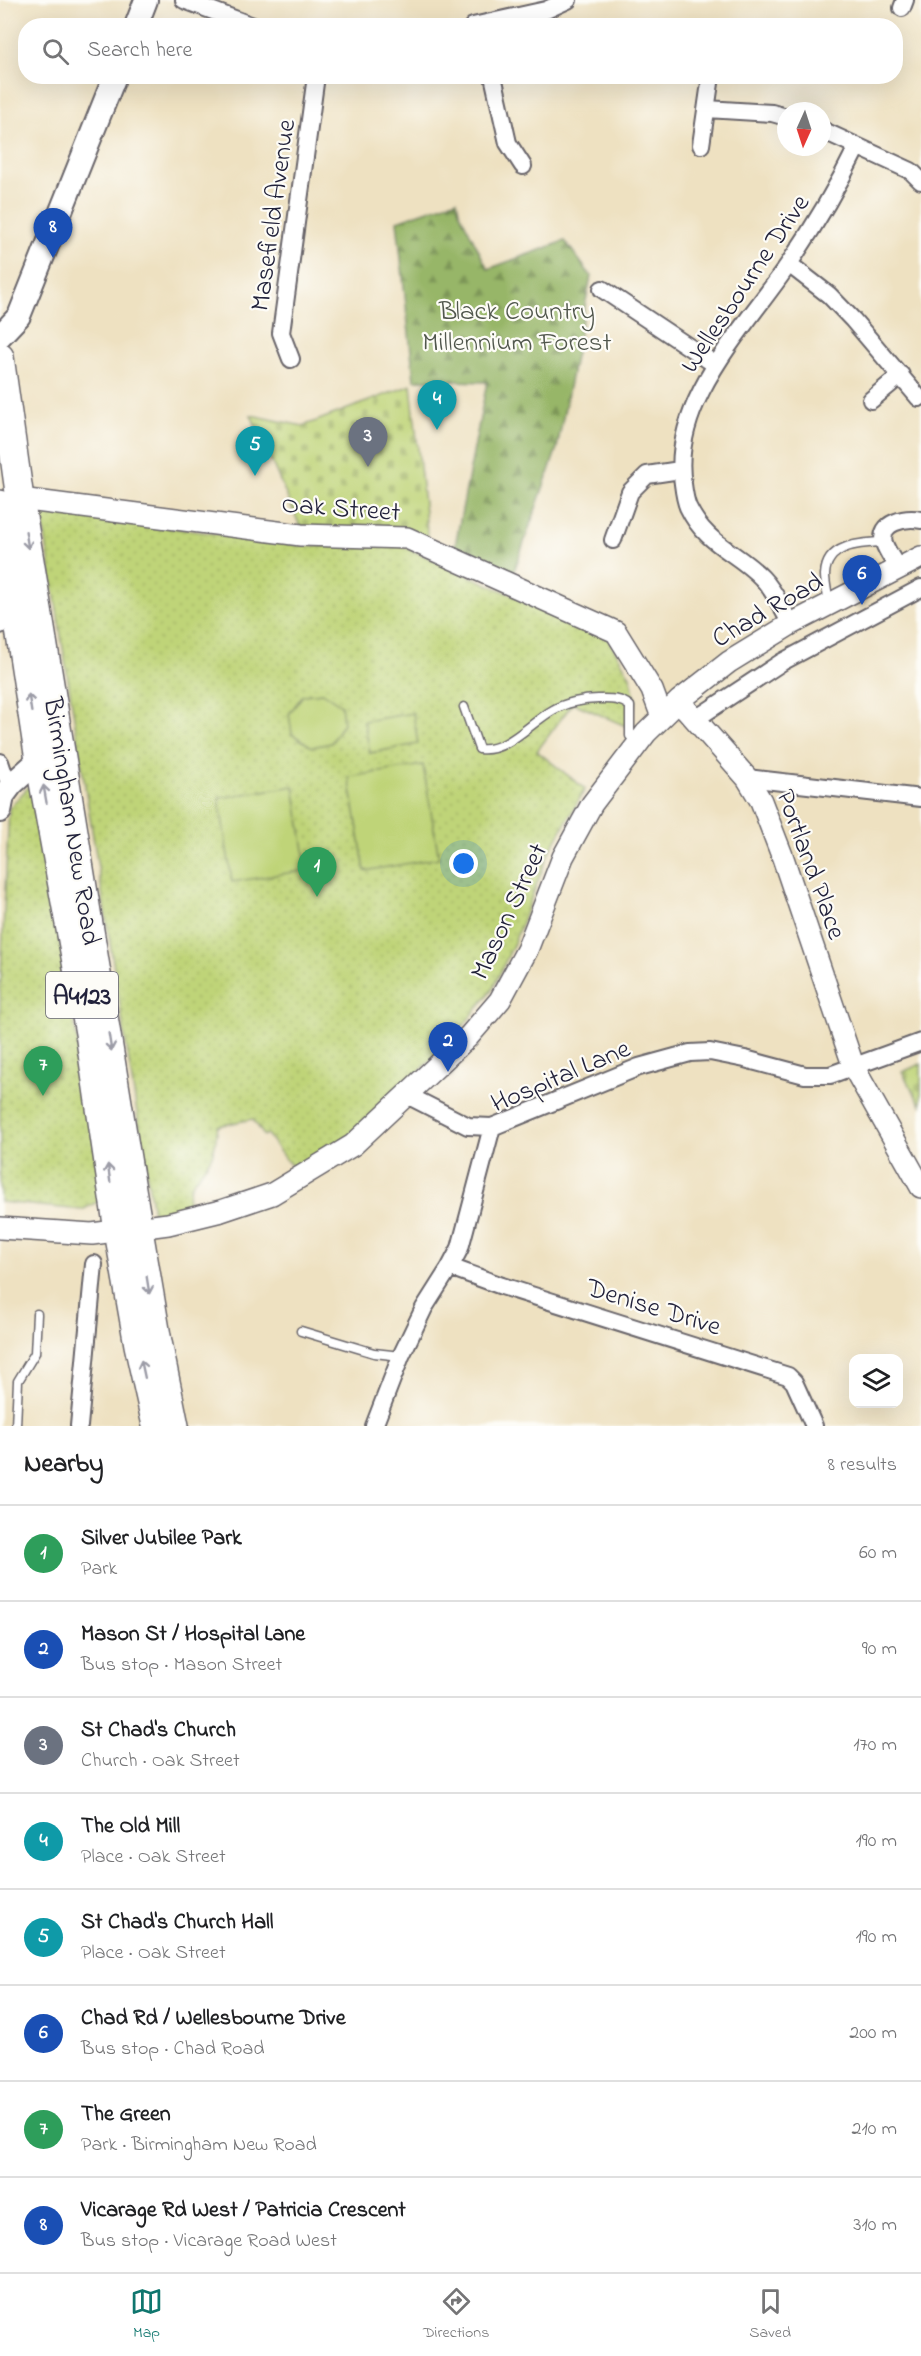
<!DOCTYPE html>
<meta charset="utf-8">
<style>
:root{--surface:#fff;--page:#f2f2f2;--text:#202124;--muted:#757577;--line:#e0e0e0;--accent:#0f766e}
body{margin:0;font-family:"Indie Flower",sans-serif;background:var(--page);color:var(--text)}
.controls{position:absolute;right:18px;bottom:18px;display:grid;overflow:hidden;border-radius:12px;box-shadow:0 6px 24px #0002}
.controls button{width:54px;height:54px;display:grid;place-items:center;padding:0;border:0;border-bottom:2px solid var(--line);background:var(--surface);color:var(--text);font:30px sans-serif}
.compass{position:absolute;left:777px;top:102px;width:54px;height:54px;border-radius:50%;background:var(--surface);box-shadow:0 6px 24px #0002;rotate:183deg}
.you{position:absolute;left:464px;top:864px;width:21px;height:21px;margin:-15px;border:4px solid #fff;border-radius:50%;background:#1a73e8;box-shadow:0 0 0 9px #1a73e833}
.badge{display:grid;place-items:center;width:39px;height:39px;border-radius:50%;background:var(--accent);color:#fff;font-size:20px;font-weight:700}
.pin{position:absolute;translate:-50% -50px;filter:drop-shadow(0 2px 3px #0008)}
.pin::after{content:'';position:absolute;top:32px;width:21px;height:18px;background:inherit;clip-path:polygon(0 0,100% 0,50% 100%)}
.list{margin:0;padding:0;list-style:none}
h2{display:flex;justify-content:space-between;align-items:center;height:78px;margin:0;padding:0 24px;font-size:26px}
h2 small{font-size:20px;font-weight:400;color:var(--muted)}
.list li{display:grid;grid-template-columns:39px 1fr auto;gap:18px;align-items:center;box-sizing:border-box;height:96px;padding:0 24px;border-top:2px solid var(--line)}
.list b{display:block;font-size:22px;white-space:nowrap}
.list p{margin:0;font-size:20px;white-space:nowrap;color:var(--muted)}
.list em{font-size:20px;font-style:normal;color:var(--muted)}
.icon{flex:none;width:33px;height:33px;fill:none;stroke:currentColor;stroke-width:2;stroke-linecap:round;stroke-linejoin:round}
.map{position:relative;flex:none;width:921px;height:1426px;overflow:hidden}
.search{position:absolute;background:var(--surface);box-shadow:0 6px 24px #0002;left:18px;right:18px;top:18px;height:66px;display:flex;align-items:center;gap:15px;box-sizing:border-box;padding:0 21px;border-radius:24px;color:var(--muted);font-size:22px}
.sheet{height:846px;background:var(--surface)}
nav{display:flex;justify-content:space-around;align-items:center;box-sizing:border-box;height:84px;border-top:2px solid var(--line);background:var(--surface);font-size:16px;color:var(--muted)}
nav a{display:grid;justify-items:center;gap:3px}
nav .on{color:var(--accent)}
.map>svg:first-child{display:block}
.forest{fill:url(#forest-firs);stroke:#5c6c52;stroke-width:1.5}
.cemetery{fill:url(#cemetery-stones);stroke:#707b5a;stroke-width:1.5}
.park{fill:url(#park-dots);stroke:#707b5a;stroke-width:1.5}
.garden{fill:#bfd478;stroke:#707b5a;stroke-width:1.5}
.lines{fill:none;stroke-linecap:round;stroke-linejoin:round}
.service-casing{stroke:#69656a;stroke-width:11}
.minor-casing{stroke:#69656a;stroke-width:20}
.tertiary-casing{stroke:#69656a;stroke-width:24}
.secondary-casing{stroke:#69656a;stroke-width:26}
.trunk-casing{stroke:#69656a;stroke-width:30}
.service{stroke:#fff;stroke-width:8}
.minor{stroke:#fff;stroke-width:16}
.tertiary{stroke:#fff;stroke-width:21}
.secondary{stroke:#fff;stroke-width:22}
.trunk{stroke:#fff;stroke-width:27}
.oneway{stroke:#9c9ca7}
.labels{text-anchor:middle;stroke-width:4.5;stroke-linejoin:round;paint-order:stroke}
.shield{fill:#fdfcf7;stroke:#646373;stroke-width:1.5}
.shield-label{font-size:26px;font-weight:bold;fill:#22223b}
.street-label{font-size:27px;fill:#22223b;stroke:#fdfcf7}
.park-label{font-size:27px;fill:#51574d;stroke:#fdfcf7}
</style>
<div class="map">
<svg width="921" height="1426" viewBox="0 0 921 1426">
<defs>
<pattern id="forest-firs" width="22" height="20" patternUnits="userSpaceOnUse" patternTransform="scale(1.5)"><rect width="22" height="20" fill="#97b668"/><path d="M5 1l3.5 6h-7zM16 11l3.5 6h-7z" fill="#7b9457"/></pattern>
<pattern id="cemetery-stones" width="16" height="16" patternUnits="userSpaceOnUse" patternTransform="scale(1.5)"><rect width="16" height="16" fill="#bfd478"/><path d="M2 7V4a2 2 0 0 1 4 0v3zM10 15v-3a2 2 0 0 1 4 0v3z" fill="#a4b669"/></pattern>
<pattern id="park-dots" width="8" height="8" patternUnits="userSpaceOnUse" patternTransform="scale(1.5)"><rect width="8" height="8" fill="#bfd478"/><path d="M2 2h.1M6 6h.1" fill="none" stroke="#a4b669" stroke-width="1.8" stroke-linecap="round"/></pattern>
</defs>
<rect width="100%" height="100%" fill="#fdfcf7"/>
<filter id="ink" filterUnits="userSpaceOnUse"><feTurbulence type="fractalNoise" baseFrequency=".0167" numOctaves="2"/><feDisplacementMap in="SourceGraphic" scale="12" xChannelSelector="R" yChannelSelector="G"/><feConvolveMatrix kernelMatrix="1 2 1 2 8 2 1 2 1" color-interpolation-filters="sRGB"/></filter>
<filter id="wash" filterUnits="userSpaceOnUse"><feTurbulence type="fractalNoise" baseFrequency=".008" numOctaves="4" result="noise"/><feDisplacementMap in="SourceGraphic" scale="24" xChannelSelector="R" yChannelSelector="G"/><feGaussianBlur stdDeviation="1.35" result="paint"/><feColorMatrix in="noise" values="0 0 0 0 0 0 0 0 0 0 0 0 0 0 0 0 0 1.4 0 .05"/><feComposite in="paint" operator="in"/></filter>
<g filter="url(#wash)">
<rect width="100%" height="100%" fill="#eee1c1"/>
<path class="forest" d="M 457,200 L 459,211 L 488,269 L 565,241 L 591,276 L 557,448 L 512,577 L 454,551 L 487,382 L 414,380 L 397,221 Z"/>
<path class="cemetery" d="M 411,385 L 428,540 L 300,526 L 251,415 L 303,426 Z
M 921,1064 L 921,1105 L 902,1072 Z"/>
<path class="park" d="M 41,510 L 304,546 L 400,545 L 608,638 L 630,676 L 636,702 L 628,727 L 573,703 L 537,751 L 585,789 L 549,852 L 514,943 L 492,990 L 463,1026 L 406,1085 L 347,1139 L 295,1169 L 285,1159 L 267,1134 L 264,1136 L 253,1119 L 218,1126 C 216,1136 216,1150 210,1159 C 194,1185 185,1181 189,1215 L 154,1219 Z
M 32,783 L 105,1198 L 82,1210 L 0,1202 L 0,994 L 9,808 Z"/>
<path class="garden" d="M 323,693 L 341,705 L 343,723 L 331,743 L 312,747 L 292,734 L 289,714 L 303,695 Z
M 413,713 L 418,744 L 370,753 L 364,721 Z
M 423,765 L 439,858 L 365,871 L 349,777 Z
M 294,786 L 307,870 L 232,882 L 219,798 Z"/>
</g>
<g filter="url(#ink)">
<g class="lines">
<g class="service-casing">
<path id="service" d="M 829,604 C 828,595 825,584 825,575 C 826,544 860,543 884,542
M 464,707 L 479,749 C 506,753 530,723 553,710 C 565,703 584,699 598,699 C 610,699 620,698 630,706 L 630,736 L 638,743
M 301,1331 L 374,1353 L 401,1356
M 16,1426 L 18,1381 L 35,1353 L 37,1314"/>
</g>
<g class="minor-casing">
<path id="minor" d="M 184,0 L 253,26
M 902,8 L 905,0
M 473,26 L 546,10 L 568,0
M 493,76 L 508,143 L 523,166
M 707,109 L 772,113 L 786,117
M 822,130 L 911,171 L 921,181
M 701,145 L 711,76
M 789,264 L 829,295 L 853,320 L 919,398
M 602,289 L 716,365
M 291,359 L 281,333 L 316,76
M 871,400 L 901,375
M 613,540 L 630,492 L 647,475 L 680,470
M 898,569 C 894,561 887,552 884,543 C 878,522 906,517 921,520
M 791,624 C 782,609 775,591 762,578 C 736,551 706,545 688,507 C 685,500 684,492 683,484 C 669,403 746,327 788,265 C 814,227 837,188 857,147
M 0,625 L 2,578
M 694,720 L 782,662 L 921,588
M 0,762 L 3,771 L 12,784
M 747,778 L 921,798
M 407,1095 L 468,1126 L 492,1127
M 450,1267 L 502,1286 L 788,1376 L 794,1382 L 814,1426
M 79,1426 L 94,1264
M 374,1426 L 401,1356 L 424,1308 L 450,1267 L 460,1248 L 492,1127 L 639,1067 L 690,1053 L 710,1052 L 745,1059 L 805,1075 L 830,1075 L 921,1042"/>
</g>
<g class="tertiary-casing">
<path id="tertiary" d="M 20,499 L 301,535 L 407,538 L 616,632 L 652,690 L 662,717
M 679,701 L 747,778 L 761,801 L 783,858 L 854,1068 L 921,1187
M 0,1228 L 92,1234 L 168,1224 L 221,1211 L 272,1194 L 353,1145 L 469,1036 L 500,1000 L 527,950 L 563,857 L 592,804 L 646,733 L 679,701 L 729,662 L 791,624 L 921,557"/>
</g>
<g class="secondary-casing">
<path id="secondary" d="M 136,26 L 146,0
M 0,336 L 19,316 L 115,76
M 0,811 L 3,796 L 12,784 L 39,760 L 52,758"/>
</g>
<g class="trunk-casing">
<path id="trunk" d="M 0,357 L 20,499 L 131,1183 L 158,1342 L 175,1426
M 0,504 L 39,760 L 89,1033 L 118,1231 L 138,1345 L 156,1425"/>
</g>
<use href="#service" class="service"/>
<use href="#minor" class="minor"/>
<use href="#tertiary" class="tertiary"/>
<use href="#secondary" class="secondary"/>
<use href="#trunk" class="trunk"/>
</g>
<defs><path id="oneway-shaft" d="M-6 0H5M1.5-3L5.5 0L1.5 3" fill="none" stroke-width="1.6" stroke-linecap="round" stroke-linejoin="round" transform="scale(1.5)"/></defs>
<g class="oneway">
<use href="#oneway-shaft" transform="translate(27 540) rotate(81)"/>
<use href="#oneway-shaft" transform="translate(30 703) rotate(-99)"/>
<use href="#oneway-shaft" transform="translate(45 794) rotate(-100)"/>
<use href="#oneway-shaft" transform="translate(110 1042) rotate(81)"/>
<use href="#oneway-shaft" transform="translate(109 1173) rotate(-98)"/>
<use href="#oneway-shaft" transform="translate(148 1285) rotate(81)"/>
<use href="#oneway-shaft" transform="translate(143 1369) rotate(-102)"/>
</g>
</g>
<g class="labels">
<rect class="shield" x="46" y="972" width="72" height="46" rx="4.5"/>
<g class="shield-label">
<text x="82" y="1004">A4123</text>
</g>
<g class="street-label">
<text transform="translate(272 215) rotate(-82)" y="9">Masefield Avenue</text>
<text transform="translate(744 283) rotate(-56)" y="9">Wellesbourne Drive</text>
<text transform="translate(341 507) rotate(4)" y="9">Oak Street</text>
<text transform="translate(767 609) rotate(-30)" y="9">Chad Road</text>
<text transform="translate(73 821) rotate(81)" y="9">Birmingham New Road</text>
<text transform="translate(812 864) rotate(70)" y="9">Portland Place</text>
<text transform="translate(508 911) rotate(-65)" y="9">Mason Street</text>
<text transform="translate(560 1075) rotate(-23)" y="9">Hospital Lane</text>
<text transform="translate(654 1306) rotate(17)" y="9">Denise Drive</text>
</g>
<g class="park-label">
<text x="517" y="319">Black Country<tspan x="517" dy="31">Millennium Forest</tspan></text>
</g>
</g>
</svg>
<div class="controls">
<button><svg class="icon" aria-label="layers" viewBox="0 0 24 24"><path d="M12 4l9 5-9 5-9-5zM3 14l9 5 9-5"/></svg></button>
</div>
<svg class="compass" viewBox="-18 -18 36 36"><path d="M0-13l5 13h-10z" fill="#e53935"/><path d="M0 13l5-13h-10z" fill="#757577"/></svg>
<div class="you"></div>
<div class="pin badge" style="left:317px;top:897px;background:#2e9e5b">1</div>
<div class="pin badge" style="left:448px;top:1072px;background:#1a4fb4">2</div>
<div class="pin badge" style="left:368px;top:467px;background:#6b7280">3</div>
<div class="pin badge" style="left:437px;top:430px;background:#0f9aa8">4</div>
<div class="pin badge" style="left:255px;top:476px;background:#0f9aa8">5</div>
<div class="pin badge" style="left:862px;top:605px;background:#1a4fb4">6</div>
<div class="pin badge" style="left:43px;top:1096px;background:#2e9e5b">7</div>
<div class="pin badge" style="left:53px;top:258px;background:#1a4fb4">8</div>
<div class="search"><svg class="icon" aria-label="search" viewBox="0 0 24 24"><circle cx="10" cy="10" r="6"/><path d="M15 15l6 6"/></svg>Search here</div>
</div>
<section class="sheet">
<h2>Nearby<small>8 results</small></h2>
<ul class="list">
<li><span class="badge" style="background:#2e9e5b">1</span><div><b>Silver Jubilee Park</b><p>Park</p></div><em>60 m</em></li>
<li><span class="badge" style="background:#1a4fb4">2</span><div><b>Mason St / Hospital Lane</b><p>Bus stop · Mason Street</p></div><em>90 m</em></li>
<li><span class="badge" style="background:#6b7280">3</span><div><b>St Chad's Church</b><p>Church · Oak Street</p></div><em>170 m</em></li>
<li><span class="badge" style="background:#0f9aa8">4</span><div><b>The Old Mill</b><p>Place · Oak Street</p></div><em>190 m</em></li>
<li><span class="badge" style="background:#0f9aa8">5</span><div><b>St Chad's Church Hall</b><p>Place · Oak Street</p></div><em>190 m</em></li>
<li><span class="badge" style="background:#1a4fb4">6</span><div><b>Chad Rd / Wellesbourne Drive</b><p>Bus stop · Chad Road</p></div><em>200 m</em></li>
<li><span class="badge" style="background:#2e9e5b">7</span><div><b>The Green</b><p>Park · Birmingham New Road</p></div><em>210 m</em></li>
<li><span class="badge" style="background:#1a4fb4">8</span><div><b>Vicarage Rd West / Patricia Crescent</b><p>Bus stop · Vicarage Road West</p></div><em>310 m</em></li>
</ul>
</section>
<nav>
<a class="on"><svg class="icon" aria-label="map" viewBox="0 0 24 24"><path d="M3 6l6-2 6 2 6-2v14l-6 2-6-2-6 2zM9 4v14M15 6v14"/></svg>Map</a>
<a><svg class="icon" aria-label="directions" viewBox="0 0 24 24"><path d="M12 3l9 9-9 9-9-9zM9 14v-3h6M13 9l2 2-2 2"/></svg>Directions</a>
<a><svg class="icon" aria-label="saved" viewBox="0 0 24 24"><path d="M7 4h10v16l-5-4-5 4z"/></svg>Saved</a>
</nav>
